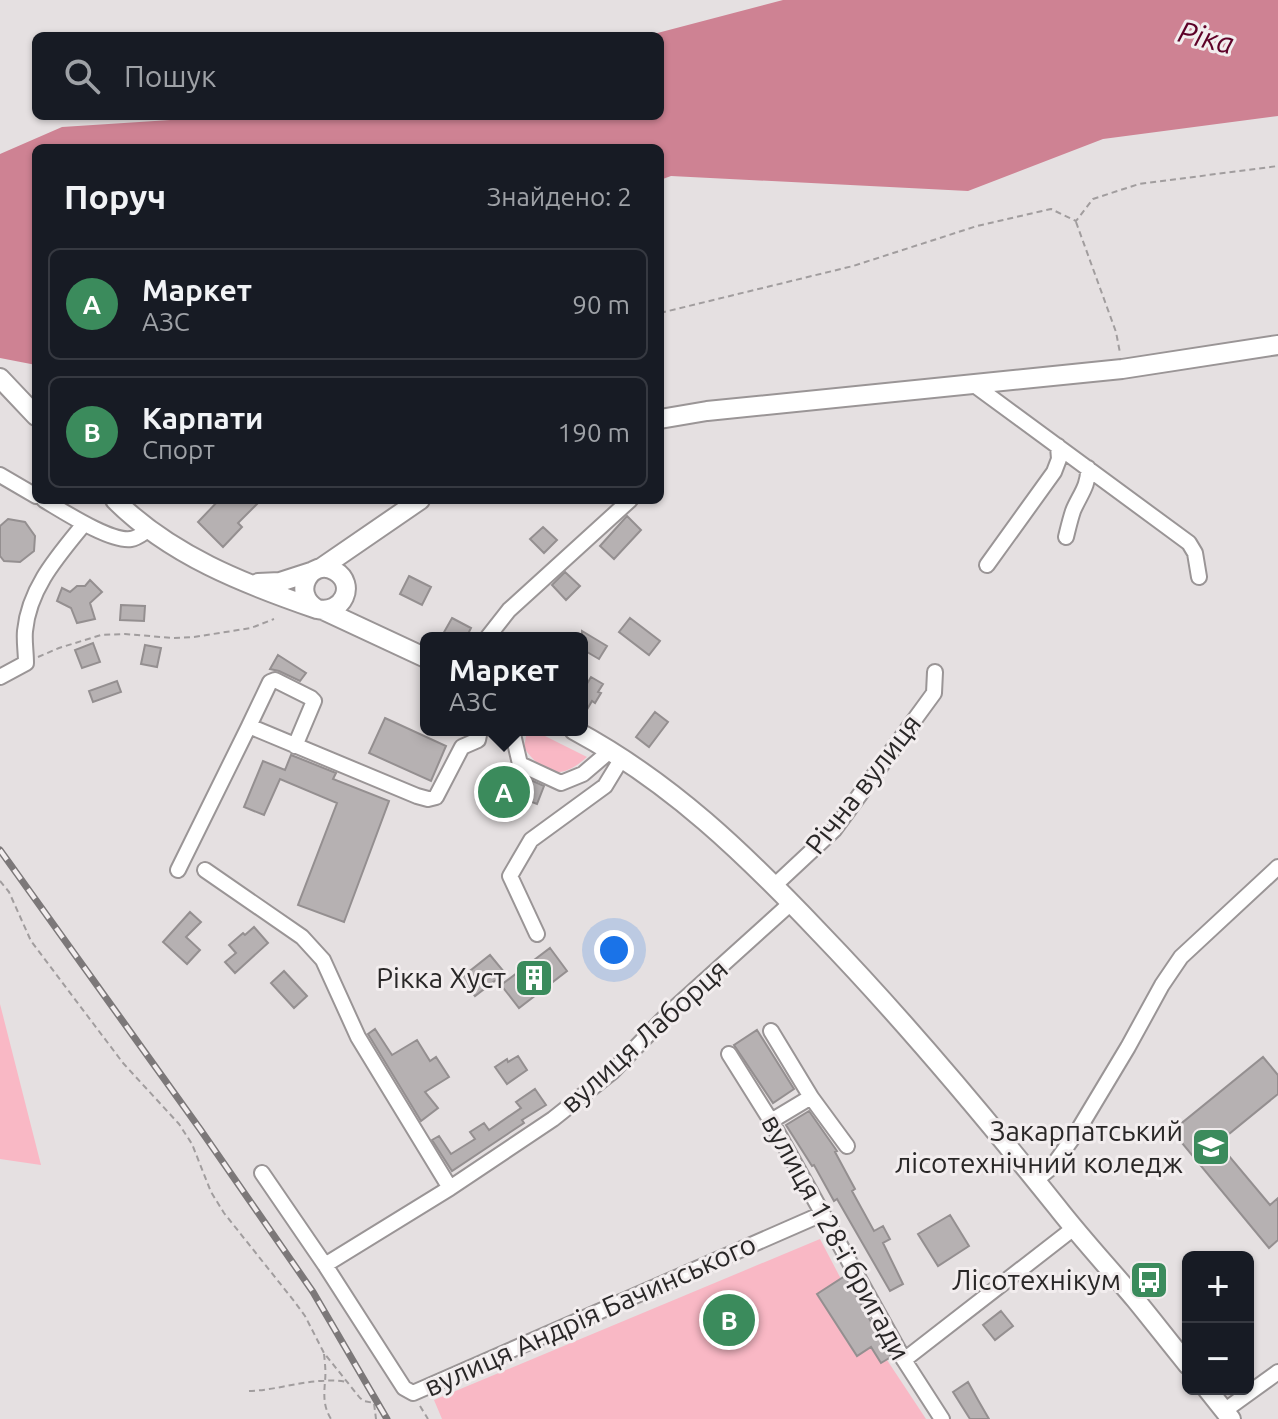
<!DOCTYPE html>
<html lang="uk">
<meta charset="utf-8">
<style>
:root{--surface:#171b24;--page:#20242c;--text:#f1f3f6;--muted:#9ea1a6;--line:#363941;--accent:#3b8b5c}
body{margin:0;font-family:Ubuntu,sans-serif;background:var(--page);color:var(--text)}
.controls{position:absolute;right:24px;bottom:24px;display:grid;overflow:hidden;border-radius:12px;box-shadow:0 2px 6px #0004}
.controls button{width:72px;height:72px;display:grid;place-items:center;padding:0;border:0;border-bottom:2px solid var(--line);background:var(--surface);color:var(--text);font:40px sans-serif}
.you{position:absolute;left:614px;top:950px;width:28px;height:28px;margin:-20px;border:6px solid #fff;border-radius:50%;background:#1a73e8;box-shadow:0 0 0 12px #1a73e833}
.badge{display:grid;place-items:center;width:52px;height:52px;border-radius:50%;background:var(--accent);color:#fff;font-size:26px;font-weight:700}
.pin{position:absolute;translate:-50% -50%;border:4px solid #fff;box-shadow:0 2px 8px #0006}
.popup{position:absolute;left:420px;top:632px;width:168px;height:104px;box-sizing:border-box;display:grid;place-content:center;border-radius:12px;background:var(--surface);filter:drop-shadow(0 2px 6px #0005);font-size:26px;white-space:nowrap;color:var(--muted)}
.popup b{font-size:30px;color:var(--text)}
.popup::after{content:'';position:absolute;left:50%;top:100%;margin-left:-16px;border:16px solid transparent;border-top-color:var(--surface)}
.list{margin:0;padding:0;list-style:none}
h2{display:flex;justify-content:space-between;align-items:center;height:104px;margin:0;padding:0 32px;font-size:34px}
h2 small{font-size:26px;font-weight:400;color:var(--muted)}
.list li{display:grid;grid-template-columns:52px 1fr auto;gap:24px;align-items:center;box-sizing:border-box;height:112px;margin:0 16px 16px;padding:0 16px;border:2px solid var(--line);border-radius:12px}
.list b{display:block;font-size:30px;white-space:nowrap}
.list p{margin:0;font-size:26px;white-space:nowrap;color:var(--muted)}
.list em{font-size:26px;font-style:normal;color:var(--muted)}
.icon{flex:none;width:44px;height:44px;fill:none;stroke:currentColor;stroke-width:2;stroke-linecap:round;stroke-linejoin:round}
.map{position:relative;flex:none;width:1278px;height:1419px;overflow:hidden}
.search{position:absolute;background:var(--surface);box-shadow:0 2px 6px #0004;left:32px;top:32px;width:632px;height:88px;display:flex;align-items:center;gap:20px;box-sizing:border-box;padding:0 28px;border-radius:12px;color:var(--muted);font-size:30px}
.panel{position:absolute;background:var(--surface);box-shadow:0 2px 6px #0004;left:32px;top:144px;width:632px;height:360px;border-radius:12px}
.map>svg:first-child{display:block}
.green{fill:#f9b8c5}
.water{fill:#ce8293}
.building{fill:#b6b1b2;stroke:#948f90;stroke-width:2}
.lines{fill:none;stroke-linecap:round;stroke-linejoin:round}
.minor-casing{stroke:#9a9596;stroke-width:18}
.major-casing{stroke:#9a9596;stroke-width:22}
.path{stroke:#a19d9e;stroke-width:2;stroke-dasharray:6 4;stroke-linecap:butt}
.minor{stroke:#fff;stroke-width:14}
.major{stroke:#fff;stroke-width:18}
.rail-casing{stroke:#7c7879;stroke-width:7}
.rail{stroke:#f2edee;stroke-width:4;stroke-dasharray:12;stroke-linecap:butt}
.labels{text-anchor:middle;stroke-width:6;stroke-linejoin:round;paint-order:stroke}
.street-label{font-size:28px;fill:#292727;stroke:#f2edee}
.poi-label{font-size:28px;fill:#292727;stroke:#f2edee;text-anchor:end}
.water-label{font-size:30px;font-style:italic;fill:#5d0027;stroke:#f2edee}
</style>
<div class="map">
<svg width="1278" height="1419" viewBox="0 0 1278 1419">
<rect width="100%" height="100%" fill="#e5e0e1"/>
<path class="green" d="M 527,730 L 533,730 L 587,757 C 560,781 544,775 524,748 Z
M 0,1004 L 41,1165 L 0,1159 Z
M 820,1239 L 841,1279 L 817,1294 L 856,1356 L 871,1347 L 881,1363 L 887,1360 L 926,1419 L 442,1419 L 434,1400 Z"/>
<path class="water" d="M 783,0 L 1278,0 L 1278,116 L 1103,139 L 968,191 L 671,176 L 660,180 L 660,148 L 36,148 L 36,365 L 0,358 L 0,154 L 62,127 L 232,116 L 660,116 L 660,36 L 646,36 Z"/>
<path class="building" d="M 219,500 L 261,500 L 238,523 L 242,527 L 223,547 L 198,522 Z
M 627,516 L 641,530 L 614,559 L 600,546 Z
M 8,519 L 25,522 L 35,536 L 34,551 L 20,562 L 4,561 L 0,556 L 0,526 Z
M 543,527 L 557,540 L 544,553 L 530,539 Z
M 565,572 L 580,586 L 566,600 L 552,585 Z
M 409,576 L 431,587 L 422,605 L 400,594 Z
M 90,580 L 102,592 L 90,603 L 95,619 L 77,623 L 71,608 L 57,601 L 62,588 L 70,592 L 77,586 L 85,586 Z
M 121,605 L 145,606 L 144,621 L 120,620 Z
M 452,618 L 471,628 L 466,638 L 452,638 L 443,634 Z
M 630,618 L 660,641 L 649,655 L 619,632 Z
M 582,631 L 607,646 L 599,659 L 582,649 Z
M 93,643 L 100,662 L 82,668 L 75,650 Z
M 145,645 L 161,648 L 157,667 L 141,664 Z
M 278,655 L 306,673 L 300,681 L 279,671 L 270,669 Z
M 591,677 L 603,684 L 598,692 L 601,693 L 595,703 L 592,701 L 582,718 L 582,692 Z
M 117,681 L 121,692 L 93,702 L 89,691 Z
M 655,712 L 668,722 L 649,747 L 636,737 Z
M 385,718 L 446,746 L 431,781 L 369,753 Z
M 291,755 L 336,773 L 333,779 L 389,801 L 344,922 L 298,905 L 337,803 L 280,779 L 264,815 L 244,807 L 263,761 L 285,770 Z
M 522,776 L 544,786 L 537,804 L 514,795 L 510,805 L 491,797 L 498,781 L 516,789 Z
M 190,912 L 201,922 L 186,937 L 200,950 L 187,964 L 163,942 Z
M 254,927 L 268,943 L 235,973 L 225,962 L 236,953 L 229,945 L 243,933 L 245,935 Z
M 550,948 L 567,971 L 519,1008 L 501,985 Z
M 490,955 L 505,973 L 475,996 L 461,978 Z
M 284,971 L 307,996 L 294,1008 L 271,983 Z
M 375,1029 L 392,1055 L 417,1040 L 430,1061 L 436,1057 L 449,1077 L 425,1092 L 438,1108 L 421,1121 L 368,1034 Z
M 757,1030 L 794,1089 L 773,1103 L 734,1045 Z
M 518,1056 L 527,1070 L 507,1084 L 495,1067 L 507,1059 L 508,1062 Z
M 1263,1057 L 1278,1075 L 1278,1094 L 1218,1143 L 1270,1205 L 1278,1198 L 1278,1240 L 1269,1248 L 1172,1131 Z
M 535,1089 L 546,1105 L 522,1120 L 524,1123 L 452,1171 L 432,1140 L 439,1136 L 451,1154 L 475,1139 L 470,1132 L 484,1123 L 489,1130 L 521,1108 L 516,1102 Z
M 809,1111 L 837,1151 L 835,1152 L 855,1189 L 852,1191 L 874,1231 L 883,1226 L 890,1239 L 883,1243 L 903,1284 L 890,1291 L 837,1199 L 834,1201 L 814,1165 L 812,1166 L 786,1125 Z
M 950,1215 L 969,1246 L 938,1266 L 918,1234 Z
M 845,1276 L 891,1357 L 881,1363 L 871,1347 L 857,1356 L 817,1294 Z
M 1001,1311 L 1013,1326 L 995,1340 L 983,1325 Z
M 968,1382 L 978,1400 L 989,1419 L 970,1419 L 953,1392 Z"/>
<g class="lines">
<g class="minor-casing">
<path id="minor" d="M 973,384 L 1189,543 L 1195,553 L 1199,577
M 0,475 L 36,496
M 44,500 C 63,511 110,542 131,539 C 138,538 143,533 148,530
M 1066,537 C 1068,529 1070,520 1073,511 C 1079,496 1089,486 1088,468
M 987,565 L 1054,472 L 1059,459 L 1058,446
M 487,638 L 509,610 L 630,500
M 0,677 L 26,663 C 26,652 24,641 25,631 C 29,588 58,556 84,524
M 249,726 L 270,682 L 275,680 L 311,698 L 314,701 L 295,746
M 512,730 L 520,764 L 561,783 L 583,774 L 611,750
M 178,870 L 249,726 L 417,796 L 428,799 L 436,797 L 462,747 L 478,740 L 480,730
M 205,870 L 302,937 L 323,960 L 358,1037 L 450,1188
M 774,886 L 834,830 L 934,693 L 935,672
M 537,934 L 510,876 L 531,840 L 605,786 L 622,758
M 771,1031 L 811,1097 L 847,1146
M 729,1054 L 771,1121 L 904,1360 L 942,1419
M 771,1121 L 811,1097
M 262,1173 L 325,1265 L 404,1388 L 413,1393 L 822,1214
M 1036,1180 L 1052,1167 L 1077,1132 L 1128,1047 L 1162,985 L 1181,957 L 1278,867
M 325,1265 L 450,1188 L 553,1119 L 612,1072 L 668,1014 L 791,903
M 904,1360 L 1074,1228
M 1224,1411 L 1278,1372"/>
</g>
<g class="major-casing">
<path id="major" d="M 0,378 L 36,416
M 660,419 L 707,411 L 1122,369 L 1278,345
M 115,500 C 170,555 244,584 317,609 C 343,615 357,584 335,571 C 311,557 290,593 317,609
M 321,568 L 420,500
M 258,583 L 280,582 L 314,571
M 323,610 L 426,658
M 574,730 C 671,782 745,854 820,933 C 904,1020 981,1112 1057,1207 C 1082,1239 1109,1268 1135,1299 C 1153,1321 1170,1343 1188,1365
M 1207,1389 L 1231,1419"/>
</g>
<path class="path" d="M 1076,222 L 1116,332 L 1120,353
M 660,313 L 853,266 L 977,226 L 1051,209 L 1076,221 L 1093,199 L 1139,184 L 1278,166
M 38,657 L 59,648 L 101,635 L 125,634 L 173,638 L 194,637 L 251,628 L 274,619
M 0,881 L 9,892 L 31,941 L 123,1063 L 179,1124 L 192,1144 L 211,1192 L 224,1213 L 294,1301 L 305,1316 L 324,1353 L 360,1398 L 364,1401 L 374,1403 L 376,1419
M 324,1354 C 325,1363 326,1372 325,1381 C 324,1395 323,1406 331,1419
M 249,1391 C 282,1390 314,1376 347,1382
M 420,1406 L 428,1419"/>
<use href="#minor" class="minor"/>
<use href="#major" class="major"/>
<g class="rail-casing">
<path id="rail" d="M 0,850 L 200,1129 L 313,1292 L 387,1419"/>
</g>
<use href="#rail" class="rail"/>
</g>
<defs>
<g id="building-square" transform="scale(2)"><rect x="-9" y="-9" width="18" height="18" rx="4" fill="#3b8b5c" stroke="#f2edee"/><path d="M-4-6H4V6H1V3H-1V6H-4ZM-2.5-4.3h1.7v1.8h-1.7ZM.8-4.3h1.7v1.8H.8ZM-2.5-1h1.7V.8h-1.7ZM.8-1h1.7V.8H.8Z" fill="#fff"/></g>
<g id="university-square" transform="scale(2)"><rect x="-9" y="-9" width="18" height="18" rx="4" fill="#3b8b5c" stroke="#f2edee"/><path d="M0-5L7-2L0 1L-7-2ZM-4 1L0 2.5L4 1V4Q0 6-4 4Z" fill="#fff"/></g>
<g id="bus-square" transform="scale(2)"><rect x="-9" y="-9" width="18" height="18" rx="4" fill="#3b8b5c" stroke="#f2edee"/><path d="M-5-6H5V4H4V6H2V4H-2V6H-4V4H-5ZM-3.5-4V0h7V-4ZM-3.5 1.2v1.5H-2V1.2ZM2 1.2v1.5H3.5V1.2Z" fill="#fff"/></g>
</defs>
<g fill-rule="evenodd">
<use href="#building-square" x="534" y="978"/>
<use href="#university-square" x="1211" y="1147"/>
<use href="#bus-square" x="1149" y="1280"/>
</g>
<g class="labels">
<g class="street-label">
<text transform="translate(863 784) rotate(-52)" y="10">Річна вулиця</text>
<text transform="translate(644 1036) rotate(-42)" y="10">вулиця Лаборця</text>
<text transform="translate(836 1237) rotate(61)" y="10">вулиця 128-ї бригади</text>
<text transform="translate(590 1315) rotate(-24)" y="10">вулиця Андрія Бачинського</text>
</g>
<g class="poi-label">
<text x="506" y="988">Рікка Хуст</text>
<text x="1183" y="1141">Закарпатський<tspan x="1183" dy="32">лісотехнічний коледж</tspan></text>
<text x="1121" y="1290">Лісотехнікум</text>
</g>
<g class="water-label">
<text transform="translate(1206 38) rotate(14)" y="10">Ріка</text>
</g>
</g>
</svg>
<div class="controls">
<button>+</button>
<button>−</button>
</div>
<div class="you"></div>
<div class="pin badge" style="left:504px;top:792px">A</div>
<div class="popup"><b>Маркет</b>АЗС</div>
<div class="pin badge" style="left:729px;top:1320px">B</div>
<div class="search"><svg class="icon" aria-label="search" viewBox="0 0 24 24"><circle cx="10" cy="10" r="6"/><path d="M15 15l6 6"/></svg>Пошук</div>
<section class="panel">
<h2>Поруч<small>Знайдено: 2</small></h2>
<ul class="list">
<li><span class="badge">A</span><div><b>Маркет</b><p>АЗС</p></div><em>90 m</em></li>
<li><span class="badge">B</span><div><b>Карпати</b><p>Спорт</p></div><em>190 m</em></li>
</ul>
</section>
</div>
